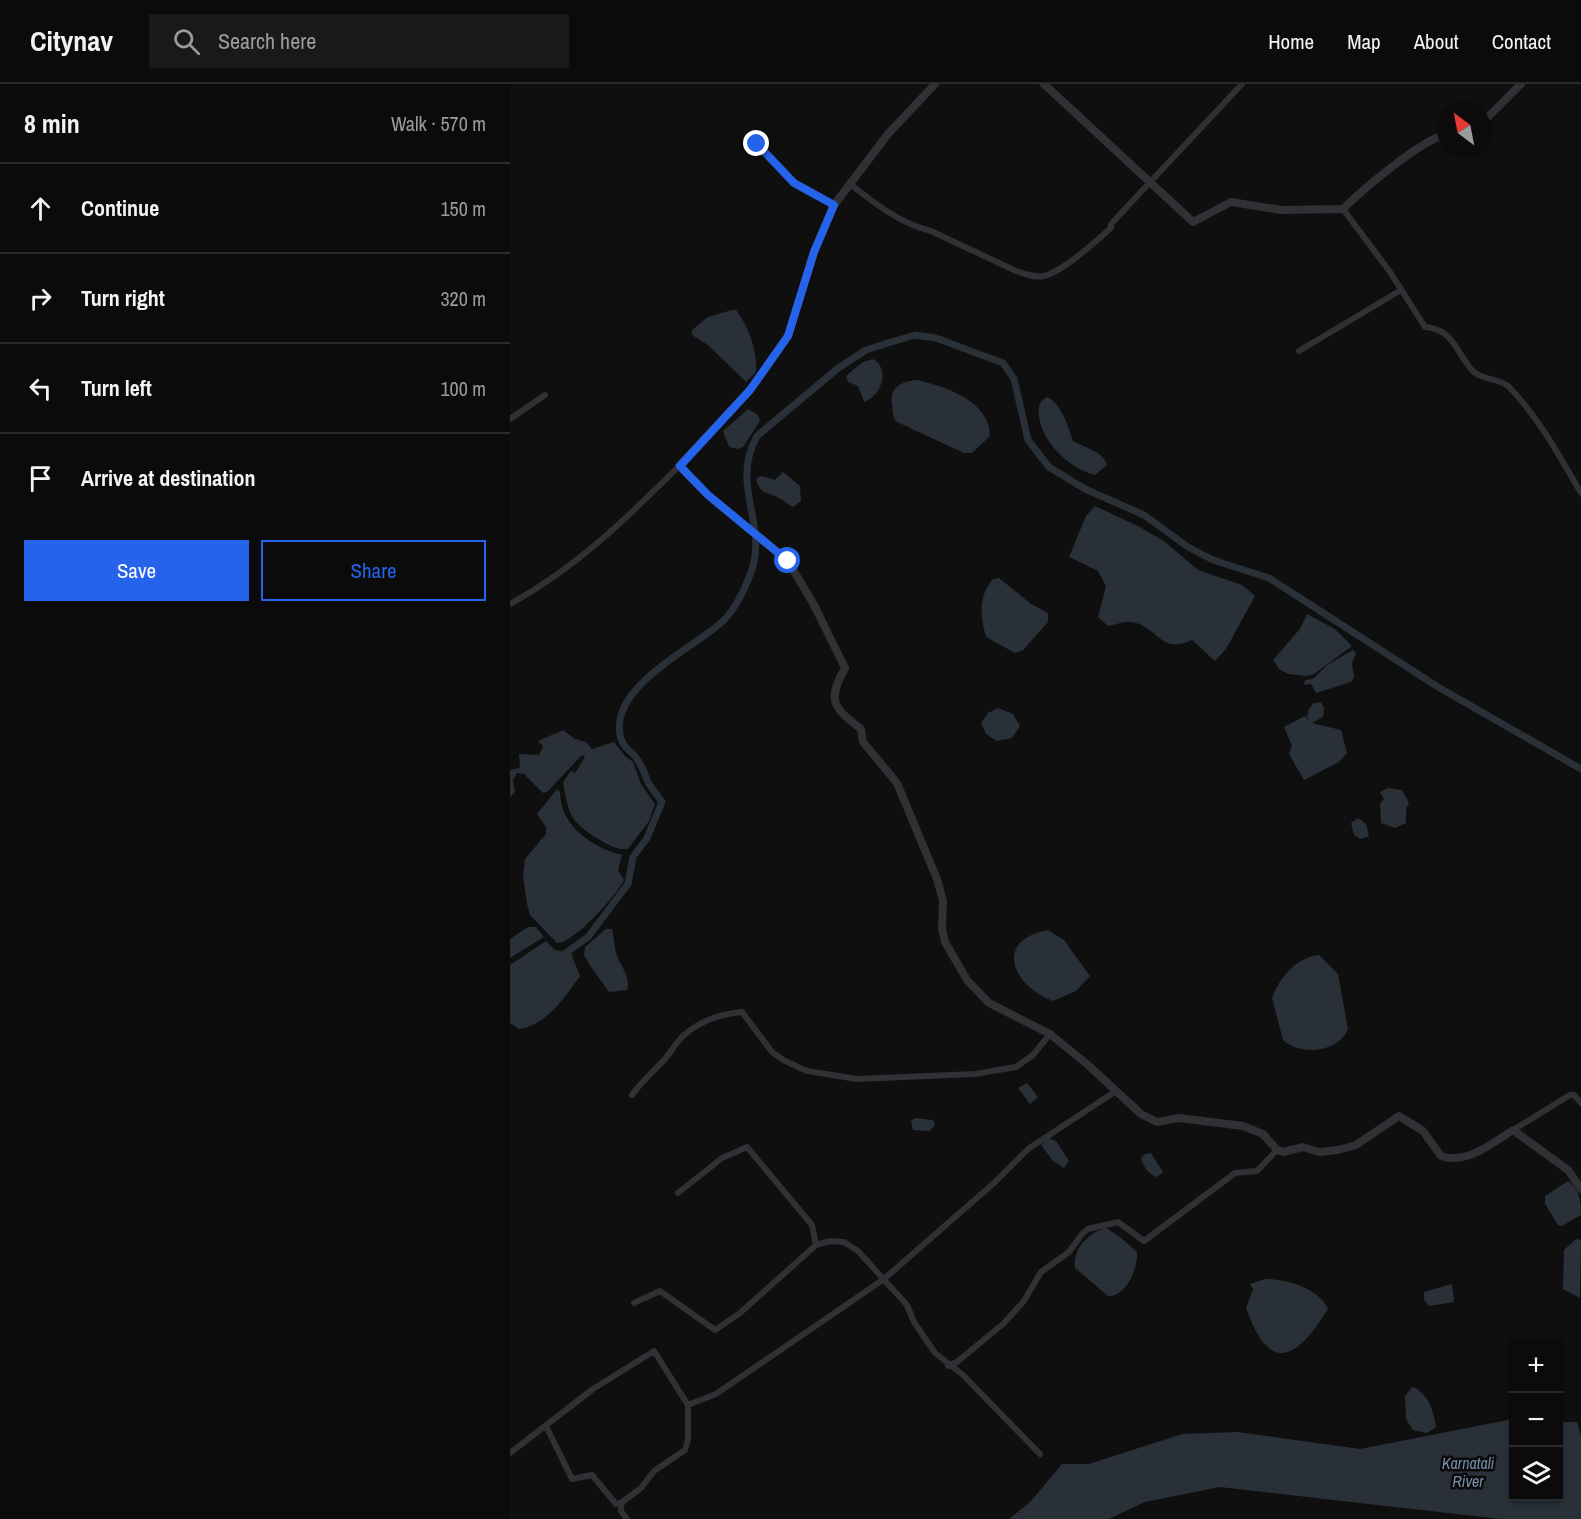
<!DOCTYPE html>
<meta charset="utf-8">
<style>
:root{--surface:#0b0b0c;--page:#19191a;--text:#f1f3f6;--muted:#9a9b9d;--line:#2b2b2d;--accent:#2563eb}
body{margin:0;font-family:"Archivo Narrow",sans-serif;background:var(--page);color:var(--text)}
.controls{position:absolute;right:18px;bottom:18px;display:grid;overflow:hidden;border-radius:0px;box-shadow:0 2px 4px #0004}
.controls button{width:54px;height:54px;display:grid;place-items:center;padding:0;border:0;border-bottom:2px solid var(--line);background:var(--surface);color:var(--text);font:30px sans-serif}
.compass{position:absolute;left:927px;top:18px;width:54px;height:54px;border-radius:50%;background:var(--surface);box-shadow:0 2px 4px #0004;rotate:328deg}
.stop{position:absolute;width:18px;height:18px;margin:-14px;border:4px solid #2563eb;border-radius:50%;background:#fff}
.stop.end{background:#2563eb;border-color:#fff;box-shadow:0 2px 6px #0008}
.list{margin:0;padding:0;list-style:none}
h2{display:flex;justify-content:space-between;align-items:center;height:78px;margin:0;padding:0 24px;font-size:26px}
h2 small{font-size:20px;font-weight:400;color:var(--muted)}
.list li{display:grid;grid-template-columns:39px 1fr auto;gap:18px;align-items:center;box-sizing:border-box;height:90px;padding:0 24px;border-top:2px solid var(--line)}
.list b{display:block;font-size:22px;white-space:nowrap}
.list em{font-size:20px;font-style:normal;color:var(--muted)}
.actions{display:flex;gap:12px;padding:18px 24px}
.actions a{flex:1;padding:14px 0;border:2px solid var(--accent);border-radius:0px;text-align:center;font-size:21px;color:var(--accent)}
.actions .main{background:var(--accent);color:#fff}
.icon{flex:none;width:33px;height:33px;fill:none;stroke:currentColor;stroke-width:2;stroke-linecap:round;stroke-linejoin:round}
.map{position:relative;flex:none;width:1071px;height:1435px;overflow:hidden}
header{display:flex;align-items:center;gap:36px;box-sizing:border-box;height:84px;padding:0 30px;background:var(--surface);border-bottom:2px solid var(--line)}
header strong{font-size:28px}
nav{display:flex;gap:33px;margin-inline-start:auto;font-size:21px}
.search{width:420px;height:54px;background:var(--page);display:flex;align-items:center;gap:15px;box-sizing:border-box;padding:0 21px;border-radius:0px;color:var(--muted);font-size:22px}
main{display:flex}
aside{flex:1;background:var(--surface)}
.map>svg:first-child{display:block}
.water{fill:#293038}
.lines{fill:none;stroke-linecap:round;stroke-linejoin:round}
.canal{stroke:#293038;stroke-width:7}
.minor{stroke:#303035;stroke-width:6}
.tertiary{stroke:#303035;stroke-width:8}
.route{stroke:#2563eb;stroke-width:8}
.labels{text-anchor:middle;stroke-width:5;stroke-linejoin:round;paint-order:stroke}
.water-label{font-size:16px;font-style:italic;fill:#778eac;stroke:#0a0a0b}
</style>
<header>
<strong>Citynav</strong>
<div class="search"><svg class="icon" aria-label="search" viewBox="0 0 24 24"><circle cx="10" cy="10" r="6"/><path d="M15 15l6 6"/></svg>Search here</div>
<nav><a>Home</a><a>Map</a><a>About</a><a>Contact</a></nav>
</header>
<main>
<aside>
<h2>8 min<small>Walk · 570 m</small></h2>
<ul class="list">
<li><svg class="icon" aria-label="ahead" viewBox="0 0 24 24"><path d="M12 20V5M6 11l6-6 6 6"/></svg><div><b>Continue</b></div><em>150 m</em></li>
<li><svg class="icon" aria-label="right" viewBox="0 0 24 24"><path d="M7 20v-9h11M14 6l5 5-5 5"/></svg><div><b>Turn right</b></div><em>320 m</em></li>
<li><svg class="icon" aria-label="left" viewBox="0 0 24 24"><path d="M17 20v-9H6M10 6l-5 5 5 5"/></svg><div><b>Turn left</b></div><em>100 m</em></li>
<li><svg class="icon" aria-label="arrive" viewBox="0 0 24 24"><path d="M6 21V4h12l-3 4 3 4H6"/></svg><div><b>Arrive at destination</b></div></li>
</ul>
<div class="actions"><a class="main">Save</a><a>Share</a></div>
</aside>
<div class="map">
<svg width="1071" height="1435" viewBox="0 0 1071 1435">
<rect width="100%" height="100%" fill="#0f0f10"/>
<path class="water" d="M 222,226 L 226,226 C 238,241 248,268 246,288 L 236,298 L 198,261 L 182,251 L 182,246 L 198,233 Z
M 363,275 C 381,285 371,313 354,318 L 348,302 L 338,298 L 336,292 L 353,278 Z
M 408,296 C 436,303 480,317 480,352 L 462,369 L 454,369 L 387,338 C 382,333 383,329 382,321 C 379,303 392,297 408,296 Z
M 537,313 C 551,319 559,344 563,357 C 575,364 593,367 597,381 L 585,391 C 560,385 533,359 529,333 C 528,324 528,318 537,313 Z
M 238,325 L 248,331 L 250,337 L 233,363 L 228,365 L 219,363 L 213,347 Z
M 273,388 L 290,402 L 291,417 L 283,423 C 278,420 274,417 269,414 C 258,408 250,411 246,395 L 251,392 L 265,396 Z
M 585,422 L 628,442 L 654,457 L 688,486 L 732,501 L 745,512 L 716,565 L 705,577 L 682,556 C 649,571 649,542 621,538 C 615,537 605,541 598,542 L 588,533 L 596,502 L 588,487 L 559,473 L 576,432 Z
M 489,494 L 521,520 L 538,529 L 538,538 L 513,566 L 505,569 L 476,553 C 470,531 468,513 483,495 Z
M 797,530 L 825,545 L 842,562 L 804,590 L 797,592 L 778,590 L 769,585 L 763,576 L 790,545 Z
M 843,566 L 846,569 L 842,579 L 844,593 L 841,598 L 806,609 L 801,600 L 794,601 L 795,596 L 803,595 L 817,581 Z
M 811,618 L 814,624 L 813,633 L 802,639 L 831,646 L 837,669 L 829,678 L 794,696 L 779,670 L 782,662 L 774,643 L 795,632 L 801,639 L 797,633 L 799,625 L 804,619 Z
M 488,624 L 503,630 L 510,642 L 502,654 L 487,657 L 476,650 L 471,639 L 478,629 Z
M 53,646 L 65,655 L 76,658 L 82,665 L 104,658 L 115,672 L 123,678 L 131,700 L 145,720 L 139,737 L 118,765 C 105,766 99,761 88,755 C 59,737 59,730 53,698 L 61,687 L 65,689 L 75,673 L 72,671 L 37,708 L 33,709 L 14,690 L 7,689 L 3,696 L 5,708 L 0,713 L 0,686 L 10,684 L 9,670 L 29,671 L 33,662 L 28,657 Z
M 878,704 L 892,706 L 899,719 L 896,725 L 896,739 L 885,744 L 871,739 L 870,720 L 874,715 L 870,708 Z
M 47,705 L 50,708 C 50,742 82,763 112,771 L 108,786 L 114,796 C 107,811 63,860 47,859 L 20,831 L 17,820 L 13,791 L 15,775 L 36,750 L 36,743 L 27,730 Z
M 848,734 L 856,740 L 859,752 L 851,755 L 844,751 L 841,739 Z
M 18,843 L 26,843 L 34,853 L 0,874 L 0,855 Z
M 96,845 L 102,845 C 104,853 104,861 106,869 C 110,882 121,892 117,906 L 99,908 L 79,880 L 74,871 L 75,863 Z
M 538,846 L 554,856 L 580,892 L 566,907 L 543,917 C 502,902 483,856 538,846 Z
M 36,857 L 45,866 L 61,869 L 70,892 C 54,914 37,941 9,945 L 0,939 L 0,881 Z
M 809,871 L 828,890 L 838,945 C 828,969 790,972 773,956 L 762,914 C 769,894 787,873 809,871 Z
M 517,999 L 528,1013 L 520,1020 L 508,1004 Z
M 405,1034 L 423,1036 L 425,1041 L 420,1047 L 403,1046 L 401,1037 Z
M 539,1054 L 546,1057 L 559,1077 L 554,1084 L 543,1077 L 531,1061 Z
M 641,1069 L 653,1088 L 647,1093 C 638,1090 633,1082 631,1074 L 635,1070 Z
M 1058,1097 C 1070,1105 1071,1118 1071,1131 L 1052,1142 L 1048,1141 L 1035,1120 L 1035,1112 Z
M 596,1144 L 610,1153 L 627,1168 C 628,1185 616,1213 598,1212 L 565,1184 C 563,1164 578,1149 596,1144 Z
M 1066,1155 L 1071,1156 L 1070,1214 L 1053,1205 L 1054,1166 Z
M 755,1195 C 777,1195 809,1204 818,1225 C 787,1275 760,1292 736,1224 L 743,1205 L 740,1200 Z
M 942,1200 L 944,1218 L 919,1222 L 914,1216 L 914,1208 Z
M 902,1303 C 918,1308 924,1328 926,1343 L 917,1349 L 903,1346 L 896,1335 L 895,1312 Z
M 1003,1335 L 1004,1412 L 1048,1412 L 1049,1338 L 1067,1338 L 1071,1353 L 1071,1435 L 990,1435 L 710,1403 L 635,1418 L 599,1435 L 499,1435 L 520,1418 L 552,1380 L 579,1380 L 672,1350 L 728,1348 L 850,1365 Z"/>
<g class="lines">
<path class="canal" d="M 50,873 L 78,853 L 118,800 L 123,773 L 137,754 L 152,718 C 148,712 143,706 139,700 C 135,692 133,683 127,675 C 122,667 114,665 111,655 C 96,603 185,564 213,537 C 225,526 237,501 242,485 C 257,438 220,401 247,352 L 327,285 L 356,266 L 378,259 L 405,251 L 426,254 L 493,279 L 504,295 L 518,356 L 539,383 L 575,405 L 634,431 L 678,463 L 703,476 L 759,494 L 928,603 L 1071,685"/>
<path class="minor" d="M 247,60 L 284,99 L 324,121
M 340,100 C 364,119 391,140 421,147 L 506,187 C 515,190 525,194 534,192 C 554,187 586,157 601,144 L 601,140 L 732,0
M 833,125 L 880,188 L 915,243 C 945,245 947,272 964,288 C 973,296 988,294 998,302 C 1028,332 1050,373 1071,409
M 789,267 L 891,206
M 0,335 L 35,311
M 0,520 C 66,484 117,434 169,382
M 122,1011 C 131,998 141,990 151,979 C 159,972 164,961 172,953 C 189,937 209,930 232,928 L 262,968 L 275,977 L 297,987 L 347,995 L 465,990 L 506,983 L 523,971 L 540,950
M 1003,1046 L 1060,1011 L 1064,1011 L 1071,1019
M 168,1109 L 212,1074 L 237,1063 L 302,1141 L 306,1161
M 124,1219 L 150,1207 L 205,1246 L 230,1229 L 306,1161 L 320,1157 L 334,1158 L 348,1167 L 397,1221 L 404,1238 L 425,1269 L 453,1291 L 530,1370
M 438,1282 L 447,1278 L 493,1240 L 514,1217 L 531,1188 L 559,1168 L 572,1150 L 578,1145 L 608,1138 L 634,1157 L 725,1089 L 747,1087 L 767,1066
M 36,1342 L 62,1395 L 82,1391 L 106,1420 L 111,1419
M 0,1369 L 83,1305 L 144,1267 L 178,1321 L 206,1310 L 374,1195 L 484,1099 L 518,1065 L 606,1007
M 117,1435 L 111,1427 L 111,1419 L 131,1404 L 144,1387 L 175,1366 L 178,1355 L 178,1321"/>
<path class="tertiary" d="M 425,0 L 378,50 L 324,121 L 304,168 L 278,252 L 240,306 L 169,382 L 198,411 L 278,477 L 304,521 L 335,584 C 316,617 324,624 351,645 L 353,658 L 387,699 L 427,795 L 433,817 L 432,844 L 435,858 L 457,896 L 479,919 L 540,950 L 578,981 L 631,1030 L 647,1038 L 669,1034 L 733,1042 L 753,1050 L 767,1066 L 773,1068 L 793,1063 L 809,1068 L 828,1066 L 846,1061 L 889,1032 L 913,1047 L 931,1072 C 956,1081 983,1059 1003,1046 L 1058,1086 L 1071,1105
M 534,0 L 683,138 L 721,118 L 772,126 L 833,125 C 851,107 913,54 936,51
M 972,39 L 1011,0"/>
</g>
<g class="lines">
<path class="route" d="M 247,60 L 284,99 L 324,121 L 304,168 L 278,252 L 240,306 L 170,382 L 198,411 L 278,477"/>
</g>
<g class="labels">
<g class="water-label">
<text x="958" y="1385">Karnatali<tspan x="958" dy="18">River</tspan></text>
</g>
</g>
</svg>
<div class="controls">
<button>+</button>
<button>−</button>
<button><svg class="icon" aria-label="layers" viewBox="0 0 24 24"><path d="M12 4l9 5-9 5-9-5zM3 14l9 5 9-5"/></svg></button>
</div>
<svg class="compass" viewBox="-18 -18 36 36"><path d="M0-13l5 13h-10z" fill="#e53935"/><path d="M0 13l5-13h-10z" fill="#9a9b9d"/></svg>
<div class="stop" style="left:278px;top:477px"></div>
<div class="stop end" style="left:247px;top:60px"></div>
</div>
</main>
